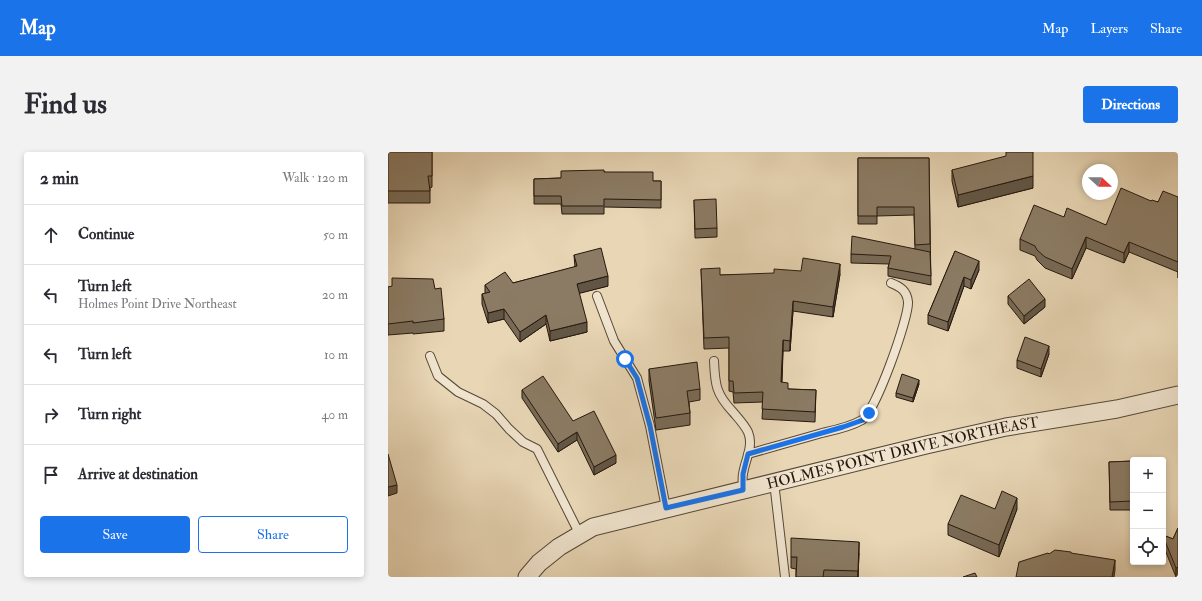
<!DOCTYPE html>
<meta charset="utf-8">
<style>
:root{--surface:#fff;--page:#f2f2f3;--text:#2b2b33;--muted:#7c7c81;--line:#e1e1e2;--accent:#1a73e8}
body{margin:0;font-family:"IM FELL Double Pica",serif;background:var(--page);color:var(--text)}
.controls{position:absolute;right:12px;bottom:12px;display:grid;overflow:hidden;border-radius:4px;box-shadow:0 2px 6px #0003}
.controls button{width:36px;height:36px;display:grid;place-items:center;padding:0;border:0;border-bottom:1px solid var(--line);background:var(--surface);color:var(--text);font:20px sans-serif}
.compass{position:absolute;left:694px;top:12px;width:36px;height:36px;border-radius:50%;background:var(--surface);box-shadow:0 2px 6px #0003;rotate:112deg}
.stop{position:absolute;width:12px;height:12px;margin:-9px;border:3px solid #1a73e8;border-radius:50%;background:#fff}
.stop.end{background:#1a73e8;border-color:#fff;box-shadow:0 1px 4px #0008}
.list{margin:0;padding:0;list-style:none}
h2{display:flex;justify-content:space-between;align-items:center;height:52px;margin:0;padding:0 16px;font-size:17px}
h2 small{font-size:13px;font-weight:400;color:var(--muted)}
.list li{display:grid;grid-template-columns:26px 1fr auto;gap:12px;align-items:center;box-sizing:border-box;height:60px;padding:0 16px;border-top:1px solid var(--line)}
.list b{display:block;font-size:15px;white-space:nowrap}
.list p{margin:0;font-size:13px;white-space:nowrap;color:var(--muted)}
.list em{font-size:13px;font-style:normal;color:var(--muted)}
.actions{display:flex;gap:8px;padding:12px 16px}
.actions a{flex:1;padding:9px 0;border:1px solid var(--accent);border-radius:4px;text-align:center;font-size:14px;color:var(--accent)}
.actions .main{background:var(--accent);color:#fff}
.icon{flex:none;width:22px;height:22px;fill:none;stroke:currentColor;stroke-width:2;stroke-linecap:round;stroke-linejoin:round}
.map{position:relative;flex:none;width:790px;height:425px;overflow:hidden;border-radius:4px}
header{display:flex;align-items:center;gap:24px;box-sizing:border-box;height:56px;padding:0 20px;background:var(--accent);color:#fff}
header strong{font-size:19px}
nav{display:flex;gap:22px;margin-inline-start:auto;font-size:14px}
.intro{display:flex;align-items:center;justify-content:space-between;box-sizing:border-box;height:96px;padding:0 24px}
h1{margin:0;font-size:28px}
.button{padding:10px 18px;border-radius:4px;background:var(--accent);color:#fff;font-size:14px;font-weight:700}
main{display:flex;gap:24px;padding:0 24px}
aside{flex:1;background:var(--surface);border-radius:4px;box-shadow:0 2px 6px #0003}
.map>svg:first-child{display:block}
.lines{fill:none;stroke-linecap:round;stroke-linejoin:round}
.service-casing{stroke:#564837;stroke-width:10}
.minor-casing{stroke:#564837;stroke-width:19}
.service{stroke:#f0e4cf;stroke-width:8}
.minor{stroke:#f0e4cf;stroke-width:17}
.wall{fill:#786a56;stroke:#26180d}
.shaded-wall{fill:#615646;stroke:#26180d}
.building{fill:#8b7b64;stroke:#26180d}
.route{stroke:#1a73e8;stroke-width:5}
.labels{text-anchor:middle;stroke-width:4;stroke-linejoin:round;paint-order:stroke}
.street-label{font-size:15px;fill:#26180d;stroke:#f0e4cf}
</style>
<header>
<strong>Map</strong>
<nav><a>Map</a><a>Layers</a><a>Share</a></nav>
</header>
<div class="intro"><h1>Find us</h1><a class="button">Directions</a></div>
<main>
<aside>
<h2>2 min<small>Walk · 120 m</small></h2>
<ul class="list">
<li><svg class="icon" aria-label="ahead" viewBox="0 0 24 24"><path d="M12 20V5M6 11l6-6 6 6"/></svg><div><b>Continue</b></div><em>50 m</em></li>
<li><svg class="icon" aria-label="left" viewBox="0 0 24 24"><path d="M17 20v-9H6M10 6l-5 5 5 5"/></svg><div><b>Turn left</b><p>Holmes Point Drive Northeast</p></div><em>20 m</em></li>
<li><svg class="icon" aria-label="left" viewBox="0 0 24 24"><path d="M17 20v-9H6M10 6l-5 5 5 5"/></svg><div><b>Turn left</b></div><em>10 m</em></li>
<li><svg class="icon" aria-label="right" viewBox="0 0 24 24"><path d="M7 20v-9h11M14 6l5 5-5 5"/></svg><div><b>Turn right</b></div><em>40 m</em></li>
<li><svg class="icon" aria-label="arrive" viewBox="0 0 24 24"><path d="M6 21V4h12l-3 4 3 4H6"/></svg><div><b>Arrive at destination</b></div></li>
</ul>
<div class="actions"><a class="main">Save</a><a>Share</a></div>
</aside>
<div class="map">
<svg width="790" height="425" viewBox="0 0 790 425">
<rect width="100%" height="100%" fill="#e8d6b5"/>
<filter id="stains"><feTurbulence type="fractalNoise" baseFrequency=".005" numOctaves="4"/><feColorMatrix values="0 0 0 0 .2 0 0 0 0 .09 0 0 0 0 .02 0 0 0 .5 -.17"/></filter>
<radialGradient id="worn" r=".72"><stop offset=".6" stop-color="#630" stop-opacity="0"/><stop offset="1" stop-color="#630" stop-opacity=".3"/></radialGradient>
<g class="lines">
<g class="service-casing">
<path id="service" d="M 209,144 L 226,189 L 249,226 L 262,274 L 278,356
M 42,204 L 50,224 L 70,240 L 95,252 L 108,262 L 121,277 L 135,290 L 149,297 L 192,383
M 326,209 C 327,233 328,242 345,260 C 350,266 356,272 360,280 C 366,294 357,308 355,322 C 354,327 355,333 355,338
M 360,302 C 385,295 409,288 434,281 C 447,278 462,275 474,268 C 487,261 521,166 520,150 C 519,139 513,135 503,131
M 386,330 L 397,425"/>
</g>
<g class="minor-casing">
<g id="minor">
<path id="s1" d="M 139,425 L 151,411 L 171,395 L 205,375 L 538,293 L 618,275 L 729,257 L 790,243"/>
</g>
</g>
<use href="#service" class="service"/>
<use href="#minor" class="minor"/>
</g>
<path class="wall" d="M 0,0 L 44,0 L 44,35 L 42,36 L 42,51 L 0,51 Z
M 470,6 L 541,6 L 543,133 L 500,124 L 500,116 L 501,112 L 463,111 L 463,102 L 527,97 L 526,63 L 489,64 L 489,72 L 470,72 Z
M 564,18 L 645,36 L 570,55 L 564,29 Z
M 216,20 L 265,29 L 273,29 L 273,56 L 216,55 L 216,62 L 174,62 L 173,52 L 146,52 L 146,27 L 173,26 Z
M 790,45 L 790,126 L 790,120 L 741,100 L 736,111 L 698,96 L 684,127 L 657,116 L 649,108 L 647,104 L 632,98 L 632,87 L 676,65 L 718,73 L 763,49 L 770,50 Z
M 306,48 L 329,76 L 329,85 L 307,86 Z
M 567,99 L 591,118 L 583,137 L 576,134 L 560,179 L 540,172 L 540,163 Z
M 186,103 L 220,134 L 191,141 L 199,180 L 162,189 L 158,172 L 132,190 L 116,167 L 100,171 L 94,152 L 94,142 L 97,142 L 97,133 L 125,131 L 187,115 Z
M 313,117 L 332,123 L 452,122 L 445,165 L 405,159 L 402,199 L 395,199 L 394,231 L 400,237 L 428,238 L 427,270 L 374,267 L 375,250 L 346,251 L 345,240 L 341,239 L 341,196 L 316,197 Z
M 0,135 L 47,137 L 56,167 L 56,179 L 25,182 L 25,181 L 0,183 Z
M 620,144 L 657,155 L 636,172 L 620,152 Z
M 661,202 L 653,225 L 629,216 L 629,208 Z
M 261,217 L 312,237 L 312,248 L 301,250 L 302,261 L 302,273 L 268,278 L 261,229 Z
M 531,232 L 525,250 L 508,245 L 508,241 Z
M 134,238 L 185,269 L 228,311 L 206,323 L 189,288 L 170,300 L 134,246 Z
M 745,309 L 745,358 L 722,358 L 721,310 Z
M 607,357 L 629,357 L 611,405 L 560,383 L 560,372 Z
M 790,376 L 788,425 L 775,393 L 775,383 L 785,387 Z
M 471,401 L 470,425 L 408,425 L 408,417 L 403,416 L 403,405 Z"/>
<path class="shaded-wall" d="M 645,24 L 645,36 L 570,55 L 570,43 Z
M 698,85 L 698,96 L 684,127 L 684,117 Z
M 741,90 L 741,100 L 736,111 L 736,101 Z
M 591,109 L 591,118 L 583,137 L 583,128 Z
M 452,112 L 452,122 L 445,165 L 445,155 Z
M 220,124 L 220,134 L 189,142 L 189,132 Z
M 576,125 L 576,134 L 560,179 L 560,170 Z
M 657,147 L 657,155 L 636,172 L 636,164 Z
M 405,149 L 405,159 L 402,199 L 402,189 Z
M 116,157 L 116,167 L 100,171 L 100,161 Z
M 158,163 L 158,172 L 132,190 L 132,180 Z
M 199,170 L 199,180 L 162,189 L 162,179 Z
M 395,188 L 395,199 L 393,241 L 393,230 Z
M 661,194 L 661,202 L 653,225 L 653,217 Z
M 531,228 L 531,232 L 525,250 L 525,246 Z
M 189,280 L 189,288 L 170,300 L 170,292 Z
M 228,303 L 228,311 L 206,323 L 206,315 Z
M 9,333 L 9,341 L 0,344 L 0,335 Z
M 629,346 L 629,357 L 611,405 L 611,393 Z
M 471,390 L 471,401 L 470,425 L 470,419 Z
M 727,408 L 727,418 L 726,425 L 724,425 Z
M 790,415 L 790,424 L 788,425 L 788,416 Z"/>
<path class="building" d="M 0,0 L 44,0 L 44,24 L 40,24 L 42,39 L 0,39 Z
M 618,0 L 645,0 L 645,24 L 570,43 L 564,18 L 618,4 Z
M 470,6 L 541,6 L 542,92 L 527,93 L 526,55 L 489,55 L 489,64 L 470,64 Z
M 216,18 L 216,20 L 265,20 L 265,29 L 273,29 L 273,48 L 216,47 L 216,54 L 174,54 L 173,44 L 146,44 L 146,27 L 173,26 L 173,19 Z
M 733,36 L 763,49 L 764,48 L 770,50 L 775,39 L 790,45 L 790,110 L 741,90 L 736,101 L 698,85 L 684,117 L 657,105 L 649,98 L 647,94 L 632,87 L 646,53 L 676,65 L 679,56 L 718,73 Z
M 328,47 L 329,76 L 307,77 L 306,48 Z
M 464,84 L 542,100 L 543,124 L 500,116 L 503,104 L 463,102 Z
M 213,96 L 220,124 L 189,132 L 199,170 L 162,179 L 158,163 L 132,180 L 116,157 L 100,161 L 94,142 L 102,140 L 97,133 L 117,120 L 125,131 L 189,114 L 186,103 Z
M 567,99 L 591,109 L 583,128 L 576,125 L 560,170 L 540,163 Z
M 415,106 L 452,112 L 445,155 L 405,149 L 402,189 L 395,188 L 393,230 L 400,231 L 400,237 L 428,238 L 427,260 L 374,257 L 375,240 L 346,241 L 345,229 L 341,229 L 341,185 L 316,186 L 313,117 L 332,116 L 332,123 L 386,121 L 386,117 L 413,119 Z
M 4,126 L 45,127 L 47,137 L 53,136 L 56,167 L 25,171 L 25,169 L 0,172 L 0,135 L 4,134 Z
M 641,127 L 657,147 L 636,164 L 620,144 Z
M 637,185 L 661,194 L 653,217 L 629,208 Z
M 309,210 L 312,237 L 299,239 L 302,261 L 268,266 L 261,217 Z
M 514,222 L 531,228 L 525,246 L 508,241 Z
M 155,224 L 185,269 L 206,259 L 228,303 L 206,315 L 189,280 L 170,292 L 134,238 Z
M 0,302 L 9,333 L 0,335 Z
M 745,309 L 745,349 L 722,350 L 721,310 Z
M 614,339 L 629,346 L 611,393 L 560,372 L 573,343 L 607,357 Z
M 790,376 L 790,415 L 788,416 L 775,384 L 775,383 L 785,387 Z
M 403,386 L 471,390 L 470,419 L 436,418 L 435,425 L 408,425 L 409,405 L 403,405 Z
M 667,398 L 683,400 L 683,401 L 727,408 L 724,425 L 628,425 L 631,410 L 660,401 L 661,402 Z
M 587,421 L 589,425 L 575,425 Z"/>
<g class="lines">
<path class="route" d="M 237,207 L 249,226 L 262,274 L 278,356 L 355,338 L 355,322 L 360,302 L 455,275 L 475,268 L 481,261"/>
</g>
<g class="labels">
<g class="street-label">
<text dy="5" stroke="none"><textPath href="#s1" startOffset="402">HOLMES POINT DRIVE NORTHEAST</textPath></text>
</g>
</g>
<rect width="100%" height="100%" filter="url(#stains)"/>
<rect width="100%" height="100%" fill="url(#worn)"/>
</svg>
<div class="controls">
<button>+</button>
<button>−</button>
<button><svg class="icon" aria-label="locate" viewBox="0 0 24 24"><circle cx="12" cy="12" r="6"/><path d="M12 2v4M12 18v4M2 12h4M18 12h4"/></svg></button>
</div>
<svg class="compass" viewBox="-18 -18 36 36"><path d="M0-13l5 13h-10z" fill="#e53935"/><path d="M0 13l5-13h-10z" fill="#7c7c81"/></svg>
<div class="stop" style="left:237px;top:207px"></div>
<div class="stop end" style="left:481px;top:261px"></div>
</div>
</main>
